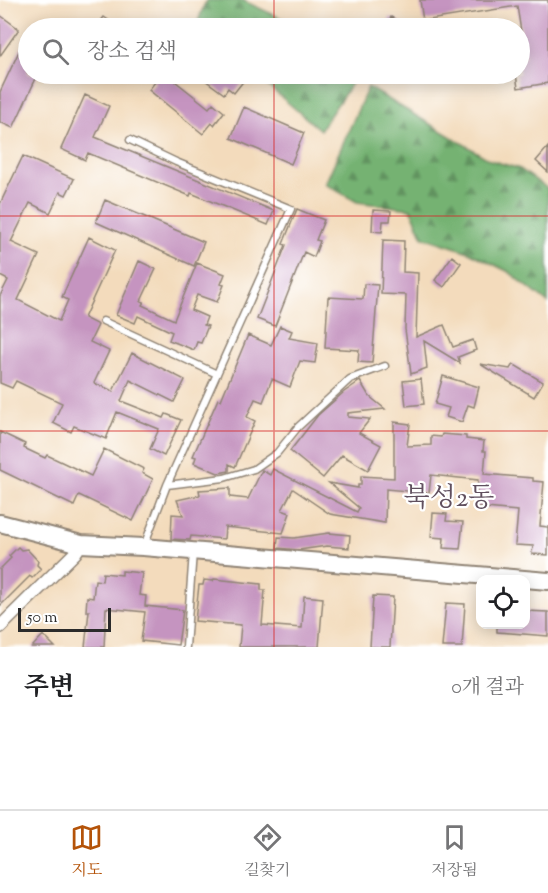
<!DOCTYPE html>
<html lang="ko">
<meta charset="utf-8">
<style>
:root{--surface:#fff;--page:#f6f6f6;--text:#202124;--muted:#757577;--line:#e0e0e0;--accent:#b45309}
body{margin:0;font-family:"Sorts Mill Goudy","Noto Serif KR",serif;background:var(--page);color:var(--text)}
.controls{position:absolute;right:18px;bottom:18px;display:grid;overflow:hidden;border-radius:12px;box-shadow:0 3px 15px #0003}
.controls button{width:54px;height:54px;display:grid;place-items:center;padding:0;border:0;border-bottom:2px solid var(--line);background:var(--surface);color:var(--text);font:30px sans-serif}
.scale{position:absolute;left:18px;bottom:15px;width:93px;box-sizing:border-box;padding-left:6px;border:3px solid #2b2b2b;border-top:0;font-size:16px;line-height:21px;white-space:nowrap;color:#2b2b2b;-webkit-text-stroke:4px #fff;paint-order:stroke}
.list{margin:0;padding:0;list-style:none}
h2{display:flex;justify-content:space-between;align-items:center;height:78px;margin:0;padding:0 24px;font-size:26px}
h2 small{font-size:20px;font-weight:400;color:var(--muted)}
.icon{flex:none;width:33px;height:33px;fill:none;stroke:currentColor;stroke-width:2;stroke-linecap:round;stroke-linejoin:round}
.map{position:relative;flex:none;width:548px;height:647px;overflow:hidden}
.search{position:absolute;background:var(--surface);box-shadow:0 3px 15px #0003;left:18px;right:18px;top:18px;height:66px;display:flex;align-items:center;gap:15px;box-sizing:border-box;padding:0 21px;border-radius:33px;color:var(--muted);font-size:22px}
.sheet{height:162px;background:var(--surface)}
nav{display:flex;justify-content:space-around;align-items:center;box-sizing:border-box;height:84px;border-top:2px solid var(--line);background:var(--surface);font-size:16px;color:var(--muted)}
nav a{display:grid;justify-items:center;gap:3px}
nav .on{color:var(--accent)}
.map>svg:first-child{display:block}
.forest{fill:url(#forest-firs);stroke:#506e4e;stroke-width:1.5}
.building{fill:#c594c0}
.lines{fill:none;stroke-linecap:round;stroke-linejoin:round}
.lane-casing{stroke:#8f8374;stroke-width:9}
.street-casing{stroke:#8f8374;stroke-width:15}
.secondary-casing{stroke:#8f8374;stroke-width:20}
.lane{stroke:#fff;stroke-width:6}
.street{stroke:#fff;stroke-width:12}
.secondary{stroke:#fff;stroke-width:16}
.grid{fill:none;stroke:#d62828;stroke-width:1.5;stroke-opacity:0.55}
.labels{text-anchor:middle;stroke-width:4.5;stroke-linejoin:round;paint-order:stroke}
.quarter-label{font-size:27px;fill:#61505f;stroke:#fff}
</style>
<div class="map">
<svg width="548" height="647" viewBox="0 0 548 647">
<defs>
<pattern id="forest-firs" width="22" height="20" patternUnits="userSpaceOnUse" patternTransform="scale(1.5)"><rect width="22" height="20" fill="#75b272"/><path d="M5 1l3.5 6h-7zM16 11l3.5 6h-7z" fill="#60915e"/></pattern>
</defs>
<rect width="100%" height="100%" fill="#fff"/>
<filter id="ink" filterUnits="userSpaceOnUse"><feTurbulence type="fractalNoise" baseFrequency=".0167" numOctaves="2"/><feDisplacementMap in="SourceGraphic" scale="12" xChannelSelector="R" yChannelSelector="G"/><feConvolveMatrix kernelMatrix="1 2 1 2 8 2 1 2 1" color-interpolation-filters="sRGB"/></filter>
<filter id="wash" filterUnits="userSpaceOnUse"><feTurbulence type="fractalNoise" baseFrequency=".008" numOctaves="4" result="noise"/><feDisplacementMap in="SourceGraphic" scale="24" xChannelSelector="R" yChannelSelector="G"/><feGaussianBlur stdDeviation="1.35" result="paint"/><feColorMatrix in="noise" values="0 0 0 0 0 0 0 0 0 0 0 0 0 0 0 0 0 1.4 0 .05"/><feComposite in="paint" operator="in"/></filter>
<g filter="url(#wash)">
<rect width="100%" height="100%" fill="#f3dbbc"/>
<path class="forest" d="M 208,0 L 242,0 L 302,28 L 201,28 L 197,25 L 204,5 Z
M 254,74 L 345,74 L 352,83 L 320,130 Z
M 368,87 L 490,160 L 520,169 L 548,189 L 548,303 L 509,272 L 469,252 L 423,237 L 411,209 L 357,202 L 325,184 Z"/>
<g id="blocks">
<path class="building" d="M 420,0 L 548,0 L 548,83 L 518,88 L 516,74 L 519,74 L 519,58 L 525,57 L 517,6 L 423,21 Z
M 0,15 L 19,29 L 0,56 Z
M 104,17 L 120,28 L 95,28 Z
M 391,17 L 410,28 L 384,28 Z
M 21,47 L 28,51 L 28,74 L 38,74 L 13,128 L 0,122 L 0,92 Z
M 145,74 L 166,74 L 209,108 L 213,103 L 224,112 L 214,125 L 212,123 L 203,134 L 149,90 L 155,82 Z
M 197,74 L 249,74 L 234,93 L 228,88 L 224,94 Z
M 85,95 L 109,106 L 95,137 L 274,211 L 268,225 L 191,193 L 190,196 L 88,153 L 85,160 L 61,149 Z
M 244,107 L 304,133 L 291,164 L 231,138 Z
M 548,147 L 548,172 L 536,161 Z
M 23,156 L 74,179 L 66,195 L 60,192 L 50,213 L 30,203 L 11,242 L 39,255 L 18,300 L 59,321 L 68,300 L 62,297 L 89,237 L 115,250 L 84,318 L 98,325 L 90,342 L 109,351 L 94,383 L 113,391 L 132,353 L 185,380 L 174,402 L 130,380 L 121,401 L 164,418 L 166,414 L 181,420 L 164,456 L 150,449 L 159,429 L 117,412 L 106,439 L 74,426 L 71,432 L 53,423 L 62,403 L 16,381 L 12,388 L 0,383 L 0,296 L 8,280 L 0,276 L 0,204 Z
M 105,200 L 204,242 L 194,266 L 96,222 Z
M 297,209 L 324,220 L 316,240 L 320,241 L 314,257 L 304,252 L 275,326 L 257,319 L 286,245 L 283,244 Z
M 373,210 L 391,211 L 390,221 L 383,221 L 382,232 L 372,231 Z
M 383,240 L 404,241 L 403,272 L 418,273 L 416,337 L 444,325 L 453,347 L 473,340 L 476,350 L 458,357 L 460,363 L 424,341 L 427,368 L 411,374 L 405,329 L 406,295 L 381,294 Z
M 452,256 L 461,263 L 444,287 L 435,280 Z
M 139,261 L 156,269 L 141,301 L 144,302 L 142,305 L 174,320 L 197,263 L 225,274 L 221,284 L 224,285 L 217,302 L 197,295 L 191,310 L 207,317 L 204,325 L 208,326 L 201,343 L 197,342 L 194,350 L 169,340 L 172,332 L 138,316 L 135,323 L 116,315 Z
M 364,284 L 378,285 L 372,363 L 358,362 L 359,350 L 325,348 L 328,297 L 363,299 Z
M 280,326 L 292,331 L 289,338 L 318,343 L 315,363 L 300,361 L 290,387 L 272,379 L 263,402 L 255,399 L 247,417 L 255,421 L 235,467 L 229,464 L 229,471 L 218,473 L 194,463 L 196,457 L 193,456 L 218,399 L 221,400 L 248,335 L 271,345 Z
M 480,364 L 510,369 L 513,364 L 543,382 L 534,397 Z
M 443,376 L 479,387 L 474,407 L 468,405 L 462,422 L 446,417 L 449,408 L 435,404 Z
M 421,379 L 424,404 L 406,406 L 403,381 Z
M 360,381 L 369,396 L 385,409 L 348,413 L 348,417 L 370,419 L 359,433 L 381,445 L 368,470 L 342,455 L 323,478 L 290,451 L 318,415 L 344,392 Z
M 394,422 L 410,424 L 407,446 L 431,445 L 431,436 L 441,437 L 442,434 L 466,436 L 466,439 L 484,441 L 483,451 L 486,451 L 484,474 L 533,478 L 533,481 L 544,482 L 540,526 L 548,527 L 548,555 L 532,554 L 533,546 L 515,545 L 518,511 L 476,507 L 478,480 L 431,475 L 429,493 L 386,489 L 385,523 L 330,514 L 293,489 L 282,510 L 290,513 L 283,533 L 225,527 L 224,539 L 191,536 L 190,540 L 171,539 L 172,514 L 183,515 L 177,500 L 200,495 L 199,490 L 230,488 L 230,497 L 248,499 L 262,470 L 270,475 L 273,469 L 357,512 L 359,508 L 329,483 L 358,488 L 358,485 L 361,485 L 361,476 L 394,478 Z
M 0,432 L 25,444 L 24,448 L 45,458 L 47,455 L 91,476 L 104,449 L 144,469 L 142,473 L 153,479 L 133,521 L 79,495 L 74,506 L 0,470 Z
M 433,513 L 447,514 L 446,521 L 463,522 L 460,549 L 443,548 L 444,538 L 431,537 Z
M 329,533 L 350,535 L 349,548 L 327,546 L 299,550 L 277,548 L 278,537 L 294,538 Z
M 18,547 L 21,550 L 27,549 L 38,561 L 37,565 L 41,569 L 32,578 L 30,576 L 0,606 L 0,569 L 11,558 L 9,556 Z
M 122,571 L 142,573 L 139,595 L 146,596 L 145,606 L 183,610 L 178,645 L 141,641 L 145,612 L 106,608 L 104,647 L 85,647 L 89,611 L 86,611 L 87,597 L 93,598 L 95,580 L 102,581 L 103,573 L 122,575 Z
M 214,579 L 261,584 L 261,590 L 265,590 L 262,625 L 302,628 L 304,596 L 323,598 L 319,647 L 239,647 L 241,625 L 195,621 L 199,585 L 203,585 L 204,580 L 213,581 Z
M 373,596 L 393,597 L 390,647 L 370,647 Z
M 446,603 L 465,604 L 462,647 L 442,647 Z
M 525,611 L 548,612 L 548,636 L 497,632 L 497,624 L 525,624 Z
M 43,635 L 55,647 L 32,647 Z"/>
</g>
</g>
<g filter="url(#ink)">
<use href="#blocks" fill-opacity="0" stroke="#8f8374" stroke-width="1.5"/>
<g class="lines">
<g class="lane-casing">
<path id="lane" d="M 130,140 L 176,162 L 291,209 L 167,485 L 144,546
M 103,321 L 217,374
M 167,485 L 224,478 L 254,469 L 277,453 L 298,427 L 350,379 L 385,366
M 186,647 L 193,552"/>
</g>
<g class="street-casing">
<path id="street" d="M 0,627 L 75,553 L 81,544"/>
</g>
<g class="secondary-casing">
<path id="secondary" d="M 0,523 L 81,544 L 143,547 L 548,581"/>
</g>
<use href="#lane" class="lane"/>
<use href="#street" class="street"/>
<use href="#secondary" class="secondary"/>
</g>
</g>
<path class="grid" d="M 274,0 L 274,28M 274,74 L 274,647M 0,216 L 548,216M 0,431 L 548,431"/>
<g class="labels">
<g class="quarter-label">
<text x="449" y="506">북성2동</text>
</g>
</g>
</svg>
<div class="controls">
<button><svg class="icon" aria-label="locate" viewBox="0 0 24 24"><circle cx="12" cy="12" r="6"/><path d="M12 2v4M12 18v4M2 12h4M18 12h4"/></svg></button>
</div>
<div class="scale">50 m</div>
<div class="search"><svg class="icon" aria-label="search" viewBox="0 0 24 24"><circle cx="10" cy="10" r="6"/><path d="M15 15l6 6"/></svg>장소 검색</div>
</div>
<section class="sheet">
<h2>주변<small>0개 결과</small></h2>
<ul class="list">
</ul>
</section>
<nav>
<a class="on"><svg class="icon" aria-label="map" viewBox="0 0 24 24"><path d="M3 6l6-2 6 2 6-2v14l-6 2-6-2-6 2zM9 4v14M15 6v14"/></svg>지도</a>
<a><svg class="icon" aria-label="directions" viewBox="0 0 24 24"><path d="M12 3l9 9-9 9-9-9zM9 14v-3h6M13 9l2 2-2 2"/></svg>길찾기</a>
<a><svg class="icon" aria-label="saved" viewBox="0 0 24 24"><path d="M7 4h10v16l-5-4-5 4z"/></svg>저장됨</a>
</nav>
